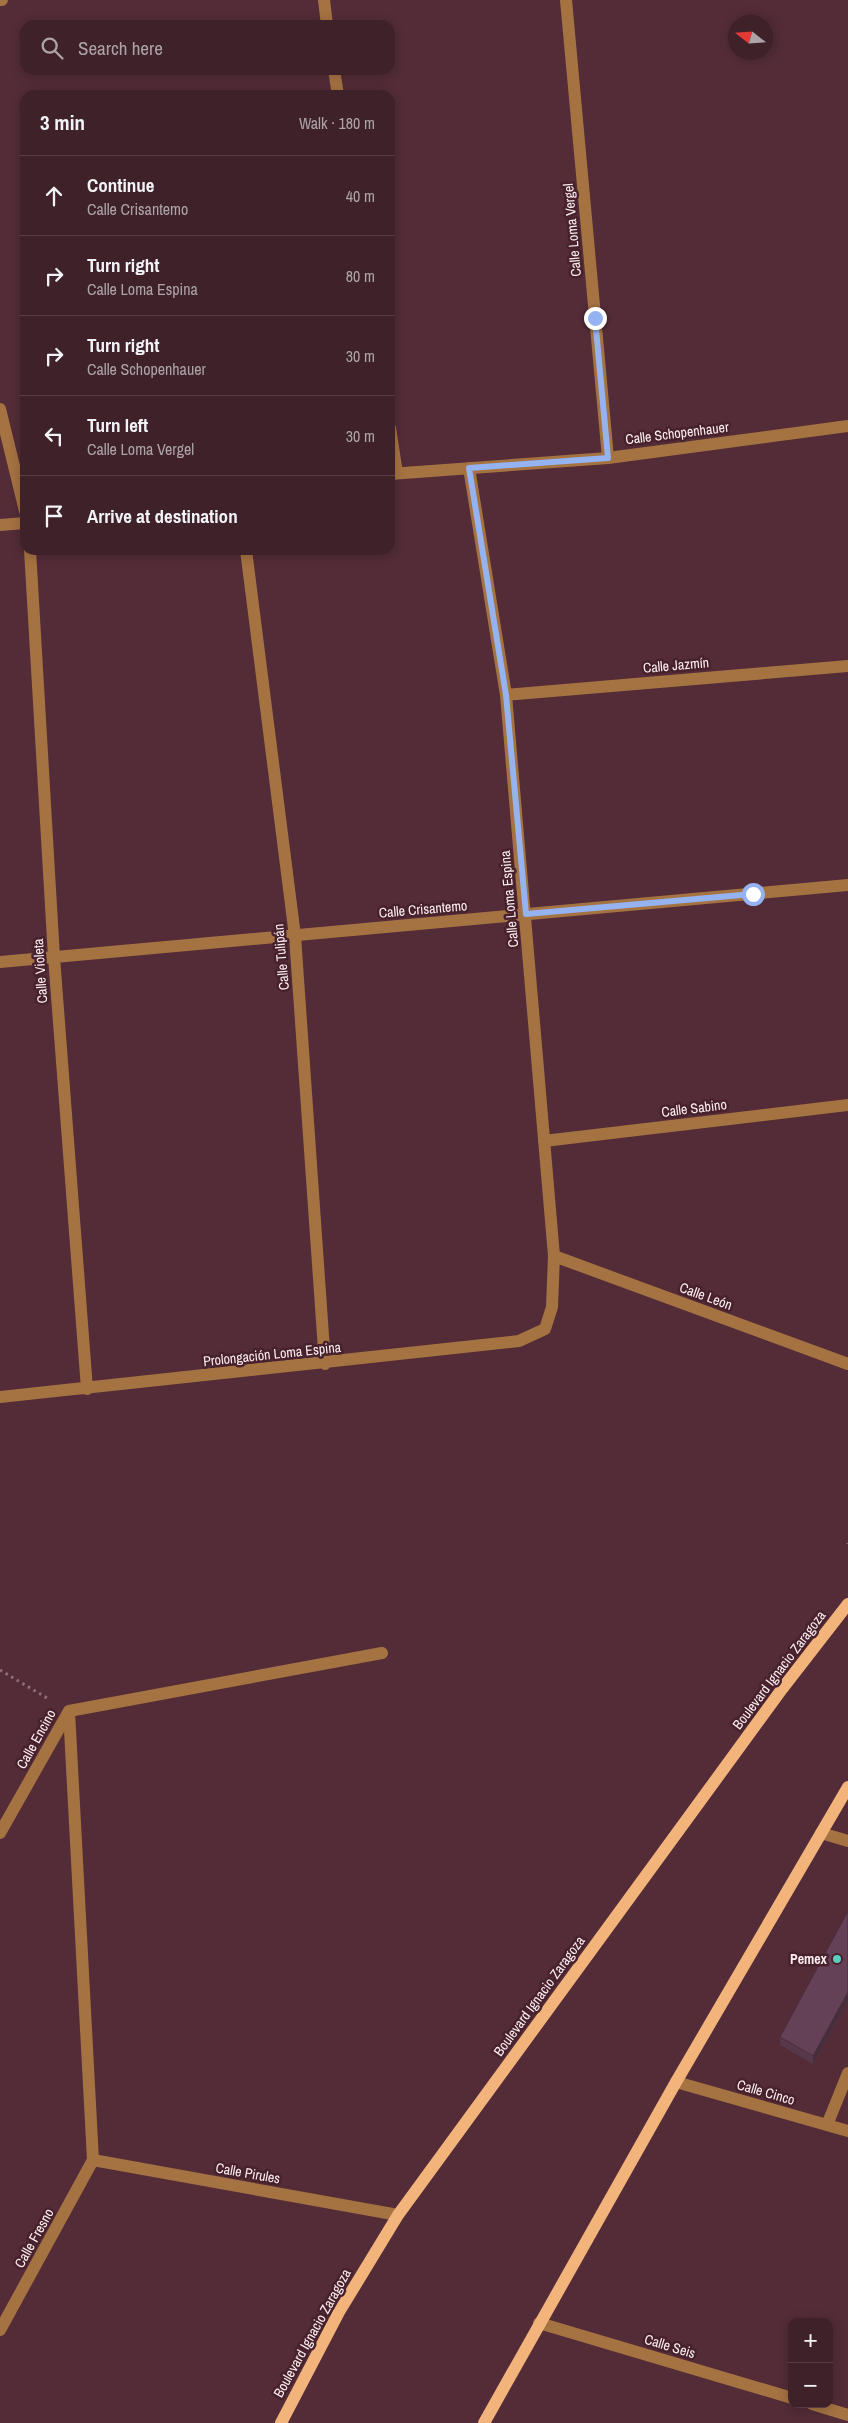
<!DOCTYPE html>
<meta charset="utf-8">
<style>
:root{--surface:#3e2129;--page:#452931;--text:#f1f3f6;--muted:#ada3a8;--line:#573e46}
body{margin:0;font-family:"Archivo Narrow",sans-serif;background:var(--page);color:var(--text)}
.controls{position:absolute;right:15px;bottom:15px;display:grid;overflow:hidden;border-radius:10px;box-shadow:0 2px 12px #0003}
.controls button{width:45px;height:45px;display:grid;place-items:center;padding:0;border:0;border-bottom:1px solid var(--line);background:var(--surface);color:var(--text);font:25px sans-serif}
.compass{position:absolute;left:728px;top:15px;width:45px;height:45px;border-radius:50%;background:var(--surface);box-shadow:0 2px 12px #0003;rotate:287deg}
.stop{position:absolute;width:15px;height:15px;margin:-11px;border:4px solid #95b2f1;border-radius:50%;background:#fff}
.stop.end{background:#95b2f1;border-color:#fff;box-shadow:0 1px 5px #0008}
.list{margin:0;padding:0;list-style:none}
h2{display:flex;justify-content:space-between;align-items:center;height:65px;margin:0;padding:0 20px;font-size:21px}
h2 small{font-size:16px;font-weight:400;color:var(--muted)}
.list li{display:grid;grid-template-columns:32px 1fr auto;gap:15px;align-items:center;box-sizing:border-box;height:80px;padding:0 20px;border-top:1px solid var(--line)}
.list b{display:block;font-size:19px;white-space:nowrap}
.list p{margin:0;font-size:16px;white-space:nowrap;color:var(--muted)}
.list em{font-size:16px;font-style:normal;color:var(--muted)}
.icon{flex:none;width:28px;height:28px;fill:none;stroke:currentColor;stroke-width:2;stroke-linecap:round;stroke-linejoin:round}
.map{position:relative;flex:none;width:848px;height:2423px;overflow:hidden}
.search{position:absolute;background:var(--surface);box-shadow:0 2px 12px #0003;left:20px;top:20px;width:375px;height:55px;display:flex;align-items:center;gap:12px;box-sizing:border-box;padding:0 18px;border-radius:15px;color:var(--muted);font-size:19px}
.panel{position:absolute;background:var(--surface);box-shadow:0 2px 12px #0003;left:20px;top:90px;width:375px;height:465px;border-radius:15px}
.map>svg:first-child{display:block}
.lines{fill:none;stroke-linecap:round;stroke-linejoin:round}
.path{stroke:#8e6f78;stroke-width:3;stroke-dasharray:2.5 4;stroke-linecap:butt}
.minor{stroke:#a57242;stroke-width:12}
.major{stroke:#f3b47c;stroke-width:12}
.wall{fill:#57384b}
.shaded-wall{fill:#472e3d}
.building{fill:#654157;stroke:#472e3d}
.route{stroke:#95b2f1;stroke-width:6}
.poi-dot{fill:#5acebe;stroke:#47222c;stroke-width:2}
.labels{text-anchor:middle;stroke-width:5;stroke-linejoin:round;paint-order:stroke}
.street-label{font-size:14px;fill:#fdedf1;stroke:#47222c}
.poi-label{font-size:14px;font-weight:bold;fill:#fdedf1;stroke:#47222c;text-anchor:end}
</style>
<div class="map">
<svg width="848" height="2423" viewBox="0 0 848 2423">
<rect width="100%" height="100%" fill="#532c37"/>
<g class="lines">
<path class="path" d="M 848,1543 L 848,1544
M 0,1670 L 47,1698"/>
<path class="minor" d="M 0,0 L 2,0
M 324,0 L 327,25
M 566,0 L 608,458
M 334,70 L 338,95
M 0,409 L 25,511
M 390,428 L 397,473
M 390,474 L 608,458 L 848,426
M 0,525 L 25,523
M 30,550 L 54,957 L 87,1389
M 246,550 L 295,936 L 325,1364
M 506,695 L 848,666
M 0,962 L 848,885
M 544,1141 L 848,1105
M 554,1256 L 848,1364
M 0,1397 L 519,1341 L 545,1329 L 552,1307 L 554,1256 L 506,695 L 469,468
M 69,1711 L 93,2160
M 69,1711 L 382,1653
M 0,1833 L 69,1711
M 821,1833 L 848,1841
M 676,2082 L 848,2131
M 827,2125 L 848,2073
M 93,2160 L 398,2215
M 539,2323 L 792,2398
M 0,2330 L 93,2160
M 812,2404 L 848,2415"/>
<path class="major" d="M 281,2423 L 339,2312 L 398,2215 L 782,1689 L 848,1604
M 484,2423 L 676,2082 L 848,1787"/>
</g>
<path class="wall" d="M 848,1911 L 848,2000 L 813,2064 L 780,2045 L 780,2037 Z"/>
<path class="shaded-wall" d="M 848,1992 L 848,2000 L 813,2064 L 813,2056 Z"/>
<path class="building" d="M 848,1911 L 848,1992 L 813,2056 L 780,2037 Z"/>
<g class="lines">
<path class="route" d="M 595,318 L 608,458 L 469,468 L 506,695 L 526,914 L 753,894"/>
</g>
<circle class="poi-dot" cx="837" cy="1959" r="5"/>
<g class="labels">
<g class="street-label">
<text transform="translate(572 230) rotate(-95)" y="5">Calle Loma Vergel</text>
<text transform="translate(677 433) rotate(-7)" y="5">Calle Schopenhauer</text>
<text transform="translate(676 665) rotate(-5)" y="5">Calle Jazmín</text>
<text transform="translate(509 899) rotate(-95)" y="5">Calle Loma Espina</text>
<text transform="translate(423 909) rotate(-5)" y="5">Calle Crisantemo</text>
<text transform="translate(281 957) rotate(-95)" y="5">Calle Tulipán</text>
<text transform="translate(40 971) rotate(-94)" y="5">Calle Violeta</text>
<text transform="translate(694 1108) rotate(-7)" y="5">Calle Sabino</text>
<text transform="translate(706 1296) rotate(20)" y="5">Calle León</text>
<text transform="translate(272 1354) rotate(-6)" y="5">Prolongación Loma Espina</text>
<text transform="translate(779 1670) rotate(-53)" y="5">Boulevard Ignacio Zaragoza</text>
<text transform="translate(36 1739) rotate(-61)" y="5">Calle Encino</text>
<text transform="translate(539 1996) rotate(-54)" y="5">Boulevard Ignacio Zaragoza</text>
<text transform="translate(766 2092) rotate(16)" y="5">Calle Cinco</text>
<text transform="translate(248 2173) rotate(10)" y="5">Calle Pirules</text>
<text transform="translate(34 2238) rotate(-61)" y="5">Calle Fresno</text>
<text transform="translate(312 2333) rotate(-61)" y="5">Boulevard Ignacio Zaragoza</text>
<text transform="translate(670 2346) rotate(17)" y="5">Calle Seis</text>
</g>
<g class="poi-label">
<text x="827" y="1964">Pemex</text>
</g>
</g>
</svg>
<div class="controls">
<button>+</button>
<button>−</button>
</div>
<svg class="compass" viewBox="-18 -18 36 36"><path d="M0-13l5 13h-10z" fill="#e53935"/><path d="M0 13l5-13h-10z" fill="#ada3a8"/></svg>
<div class="stop" style="left:753px;top:894px"></div>
<div class="stop end" style="left:595px;top:318px"></div>
<div class="search"><svg class="icon" aria-label="search" viewBox="0 0 24 24"><circle cx="10" cy="10" r="6"/><path d="M15 15l6 6"/></svg>Search here</div>
<section class="panel">
<h2>3 min<small>Walk · 180 m</small></h2>
<ul class="list">
<li><svg class="icon" aria-label="ahead" viewBox="0 0 24 24"><path d="M12 20V5M6 11l6-6 6 6"/></svg><div><b>Continue</b><p>Calle Crisantemo</p></div><em>40 m</em></li>
<li><svg class="icon" aria-label="right" viewBox="0 0 24 24"><path d="M7 20v-9h11M14 6l5 5-5 5"/></svg><div><b>Turn right</b><p>Calle Loma Espina</p></div><em>80 m</em></li>
<li><svg class="icon" aria-label="right" viewBox="0 0 24 24"><path d="M7 20v-9h11M14 6l5 5-5 5"/></svg><div><b>Turn right</b><p>Calle Schopenhauer</p></div><em>30 m</em></li>
<li><svg class="icon" aria-label="left" viewBox="0 0 24 24"><path d="M17 20v-9H6M10 6l-5 5 5 5"/></svg><div><b>Turn left</b><p>Calle Loma Vergel</p></div><em>30 m</em></li>
<li><svg class="icon" aria-label="arrive" viewBox="0 0 24 24"><path d="M6 21V4h12l-3 4 3 4H6"/></svg><div><b>Arrive at destination</b></div></li>
</ul>
</section>
</div>
